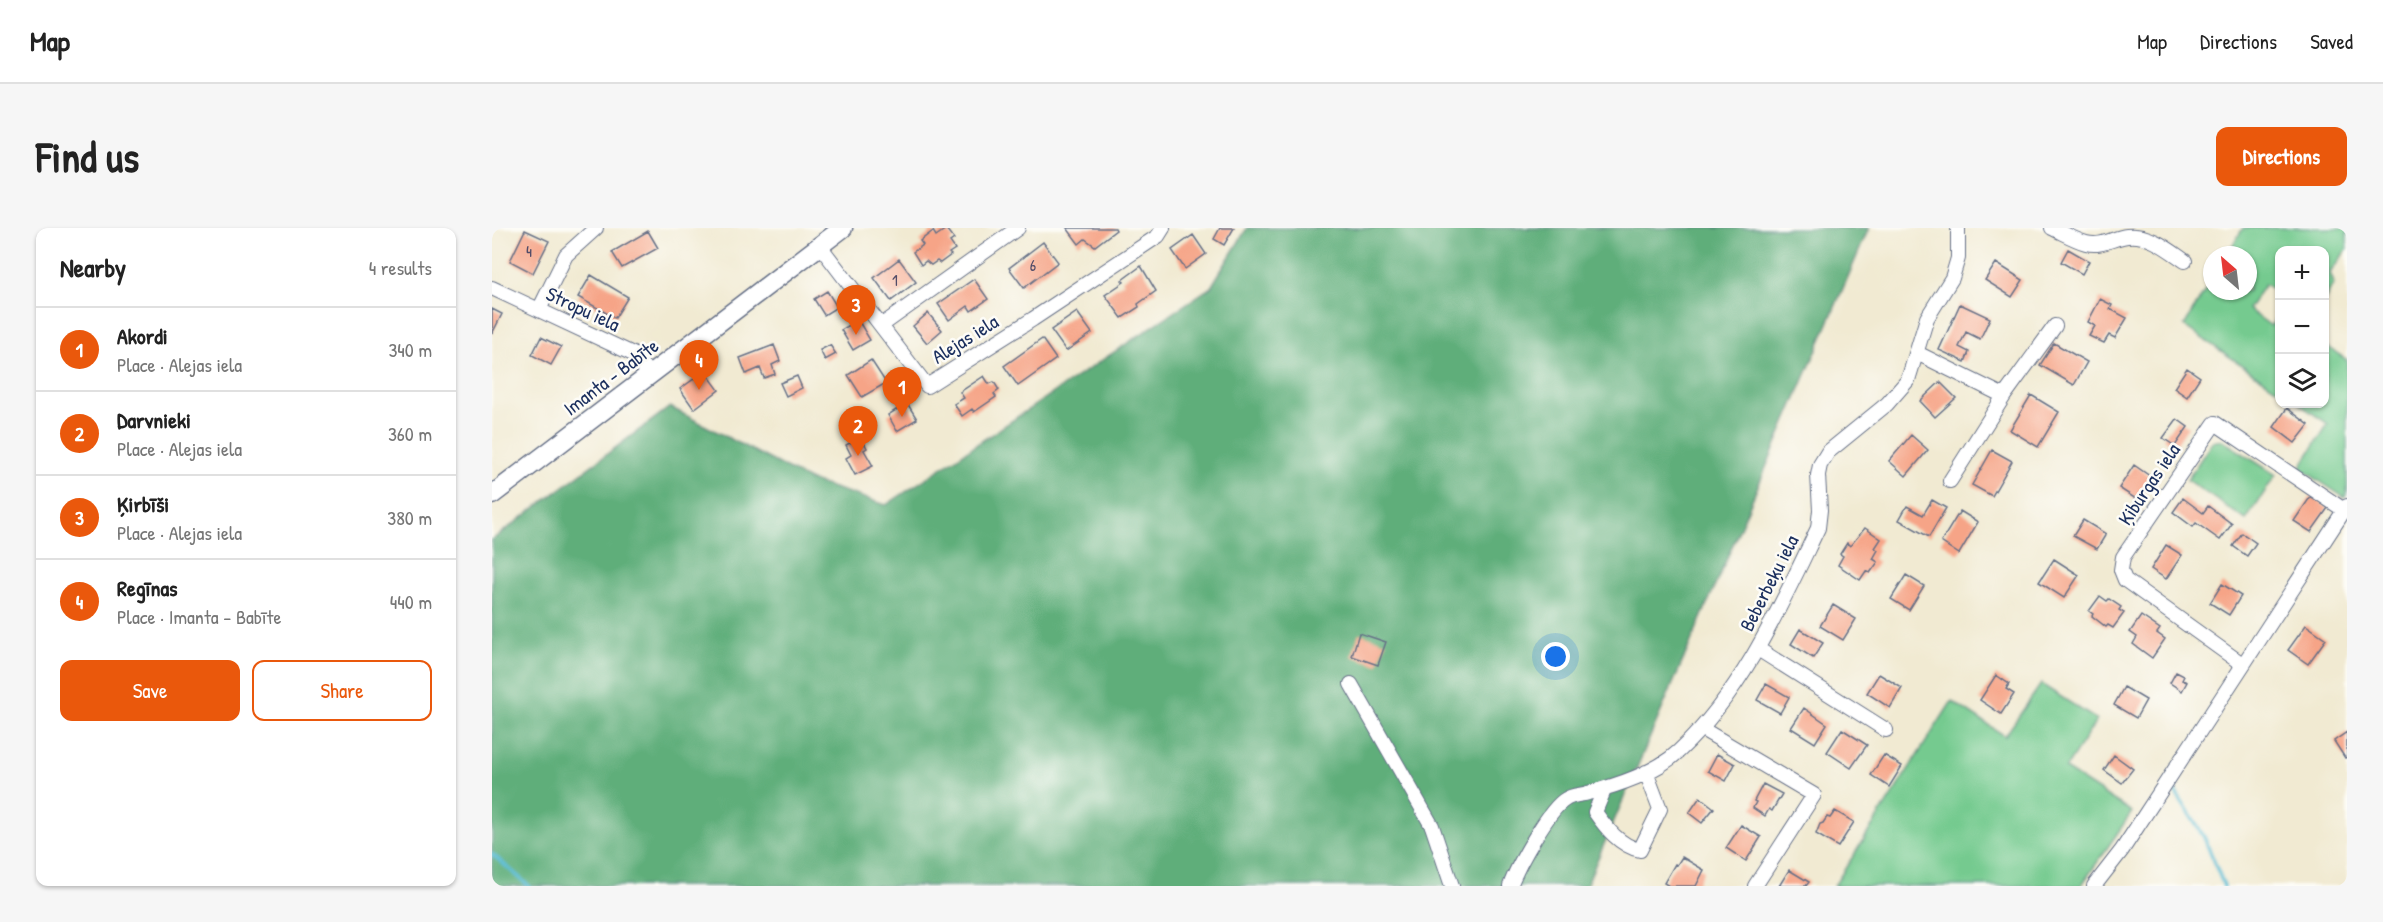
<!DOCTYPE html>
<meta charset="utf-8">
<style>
:root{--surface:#fff;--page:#f6f6f6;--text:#222;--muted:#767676;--line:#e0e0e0;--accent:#ea580c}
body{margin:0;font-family:"Patrick Hand",sans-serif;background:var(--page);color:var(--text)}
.controls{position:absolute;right:18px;top:18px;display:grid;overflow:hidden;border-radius:12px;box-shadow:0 2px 4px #0004}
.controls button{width:54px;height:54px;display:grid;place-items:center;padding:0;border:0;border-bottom:2px solid var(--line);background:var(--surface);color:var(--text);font:30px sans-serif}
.compass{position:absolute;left:1711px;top:18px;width:54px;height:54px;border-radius:50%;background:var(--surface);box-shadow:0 2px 4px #0004;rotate:332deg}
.you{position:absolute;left:1064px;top:429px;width:21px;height:21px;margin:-15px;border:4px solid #fff;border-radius:50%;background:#1a73e8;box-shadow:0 0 0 9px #1a73e833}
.badge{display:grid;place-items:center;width:39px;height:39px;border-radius:50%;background:var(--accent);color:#fff;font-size:20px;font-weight:700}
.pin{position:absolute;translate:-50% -50px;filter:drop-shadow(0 2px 3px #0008)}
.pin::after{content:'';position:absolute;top:32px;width:21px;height:18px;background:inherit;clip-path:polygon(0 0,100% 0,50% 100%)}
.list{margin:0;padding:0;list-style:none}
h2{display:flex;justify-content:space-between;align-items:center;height:78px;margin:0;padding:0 24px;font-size:26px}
h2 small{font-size:20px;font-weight:400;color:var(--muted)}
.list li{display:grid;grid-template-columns:39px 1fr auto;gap:18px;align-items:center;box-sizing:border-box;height:84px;padding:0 24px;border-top:2px solid var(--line)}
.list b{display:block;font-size:22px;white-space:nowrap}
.list p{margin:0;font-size:20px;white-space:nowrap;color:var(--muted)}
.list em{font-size:20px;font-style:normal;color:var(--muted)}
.actions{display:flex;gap:12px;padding:18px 24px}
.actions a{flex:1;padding:14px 0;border:2px solid var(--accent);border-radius:12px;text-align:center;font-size:21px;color:var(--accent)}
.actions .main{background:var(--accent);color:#fff}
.icon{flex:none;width:33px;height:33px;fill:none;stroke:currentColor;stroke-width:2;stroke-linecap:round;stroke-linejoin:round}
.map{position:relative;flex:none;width:1855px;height:658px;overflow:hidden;border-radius:12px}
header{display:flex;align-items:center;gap:36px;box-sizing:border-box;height:84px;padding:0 30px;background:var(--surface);border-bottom:2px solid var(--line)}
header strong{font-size:28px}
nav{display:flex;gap:33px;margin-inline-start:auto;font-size:21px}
.intro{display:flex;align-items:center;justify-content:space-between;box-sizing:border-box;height:144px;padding:0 36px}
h1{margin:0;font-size:42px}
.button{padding:15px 27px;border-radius:12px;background:var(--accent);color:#fff;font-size:21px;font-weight:700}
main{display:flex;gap:36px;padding:0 36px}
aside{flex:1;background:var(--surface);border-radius:12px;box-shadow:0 2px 4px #0004}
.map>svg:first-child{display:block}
.green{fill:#74ca8f;stroke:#487c76;stroke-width:1.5}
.forest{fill:#5fae7a;stroke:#3d6e6c;stroke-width:1.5}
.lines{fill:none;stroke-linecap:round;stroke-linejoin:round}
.stream{stroke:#51b8cf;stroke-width:4}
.building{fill:#f6a487}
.minor-casing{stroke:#667087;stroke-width:16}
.major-casing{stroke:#667087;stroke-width:21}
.minor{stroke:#fff;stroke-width:14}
.major{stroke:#fff;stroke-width:18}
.labels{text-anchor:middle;stroke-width:5;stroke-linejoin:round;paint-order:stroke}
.number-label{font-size:16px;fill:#524c68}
.street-label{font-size:20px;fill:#1b2f5e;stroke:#fdfcf7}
</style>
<header>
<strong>Map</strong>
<nav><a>Map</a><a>Directions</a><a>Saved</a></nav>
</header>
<div class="intro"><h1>Find us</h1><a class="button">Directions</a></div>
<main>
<aside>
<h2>Nearby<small>4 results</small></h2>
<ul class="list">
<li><span class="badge">1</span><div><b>Akordi</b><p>Place · Alejas iela</p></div><em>340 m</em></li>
<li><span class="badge">2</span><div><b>Darvnieki</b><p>Place · Alejas iela</p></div><em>360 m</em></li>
<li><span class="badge">3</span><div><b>Ķirbīši</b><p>Place · Alejas iela</p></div><em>380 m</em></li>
<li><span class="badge">4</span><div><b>Regīnas</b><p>Place · Imanta - Babīte</p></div><em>440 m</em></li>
</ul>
<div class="actions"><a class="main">Save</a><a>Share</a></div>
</aside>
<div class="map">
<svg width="1855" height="658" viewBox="0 0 1855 658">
<rect width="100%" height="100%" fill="#fdfcf7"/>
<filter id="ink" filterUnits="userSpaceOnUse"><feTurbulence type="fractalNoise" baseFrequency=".0167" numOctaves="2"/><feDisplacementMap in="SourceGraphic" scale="12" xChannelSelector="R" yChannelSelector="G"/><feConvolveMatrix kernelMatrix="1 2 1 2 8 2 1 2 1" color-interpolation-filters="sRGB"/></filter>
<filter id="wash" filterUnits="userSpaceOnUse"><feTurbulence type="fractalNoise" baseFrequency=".008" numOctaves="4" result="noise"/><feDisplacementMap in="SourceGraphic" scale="24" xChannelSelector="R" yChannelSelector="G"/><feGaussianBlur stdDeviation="1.35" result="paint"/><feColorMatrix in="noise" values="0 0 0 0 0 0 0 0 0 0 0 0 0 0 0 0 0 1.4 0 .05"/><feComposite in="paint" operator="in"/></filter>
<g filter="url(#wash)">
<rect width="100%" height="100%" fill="#f1ead2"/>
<path class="green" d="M 1751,0 L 1855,0 L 1855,21 L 1838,45 L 1842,55 L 1833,72 L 1832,22 L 1788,22 L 1787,65 L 1773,56 L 1756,81 L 1779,98 L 1784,90 L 1787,90 L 1787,162 L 1692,98 L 1720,51 L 1720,63 L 1756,63 L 1756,27 L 1735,27 Z
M 1833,117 L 1855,132 L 1855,267 L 1853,270 L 1808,240 L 1836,196 L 1807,176 L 1832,176 Z
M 1730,212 L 1784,247 L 1754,292 L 1695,252 L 1720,214 Z
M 1549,456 L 1605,492 L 1573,541 L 1640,584 L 1589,658 L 1342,658 L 1460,473 L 1513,508 Z"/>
<path class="forest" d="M 755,0 L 1377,0 L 1094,658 L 0,658 L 0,312 L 178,179 L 317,252 L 394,277 L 719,59 Z"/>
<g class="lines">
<path class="stream" d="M 1679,557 L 1712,609 L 1732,658
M 0,626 L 37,658"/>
</g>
<g id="blocks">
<path class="building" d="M 575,0 L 623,0 L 624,2 L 603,18 L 593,11 L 587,16 Z
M 728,0 L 742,0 L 732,17 L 722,11 Z
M 454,1 L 462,11 L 458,14 L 463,21 L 457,25 L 459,27 L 448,35 L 445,33 L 439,37 L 434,33 L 429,37 L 421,24 L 431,17 L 428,13 L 441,3 L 444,8 Z
M 33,2 L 57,13 L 41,45 L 18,33 Z
M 156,3 L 166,20 L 130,40 L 120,24 Z
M 701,7 L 714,26 L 693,41 L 680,22 Z
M 551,14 L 566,34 L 532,60 L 517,40 Z
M 1576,21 L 1597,33 L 1590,46 L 1569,34 Z
M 407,31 L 424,54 L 399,73 L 382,50 Z
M 1504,35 L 1531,52 L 1520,69 L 1493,52 Z
M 649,38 L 664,63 L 646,76 L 647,79 L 630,90 L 613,67 L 632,54 L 630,52 Z
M 99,47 L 136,69 L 123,90 L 86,69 Z
M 482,51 L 496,71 L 479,83 L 476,78 L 457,92 L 446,76 Z
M 335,63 L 345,79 L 332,87 L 322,71 Z
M 1608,71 L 1620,77 L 1618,81 L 1635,90 L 1623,110 L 1617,107 L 1612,115 L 1597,108 L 1603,98 L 1596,94 Z
M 1468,76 L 1498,90 L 1488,111 L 1474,104 L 1467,119 L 1477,124 L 1473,134 L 1447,122 Z
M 0,81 L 10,86 L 0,106 Z
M 585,84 L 600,105 L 574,123 L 559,102 Z
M 436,85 L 450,102 L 435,115 L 421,98 Z
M 366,92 L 378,112 L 361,122 L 349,102 Z
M 49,109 L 69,119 L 59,137 L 40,127 Z
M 550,111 L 564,131 L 526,158 L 512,138 Z
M 1562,115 L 1595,134 L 1582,157 L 1548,137 Z
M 282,117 L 288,133 L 280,137 L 283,146 L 272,150 L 268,140 L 254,146 L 248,130 Z
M 338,117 L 344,126 L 333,132 L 328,122 Z
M 379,132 L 394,155 L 370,169 L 356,147 Z
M 1695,140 L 1708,149 L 1695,169 L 1682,160 Z
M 213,143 L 227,162 L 202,181 L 188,161 Z
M 305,148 L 310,160 L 294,168 L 288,155 Z
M 492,148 L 497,156 L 502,154 L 507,162 L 502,166 L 504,169 L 482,184 L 480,181 L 470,188 L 462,176 L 472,170 L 468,164 Z
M 1448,154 L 1464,170 L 1443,189 L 1428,173 Z
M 1539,167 L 1567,184 L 1546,219 L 1518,202 Z
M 415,175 L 425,191 L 405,203 L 396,187 Z
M 1795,180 L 1817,197 L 1803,215 L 1782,199 Z
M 1685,191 L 1696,199 L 1683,218 L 1671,210 Z
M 1419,207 L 1436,222 L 1414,248 L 1397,233 Z
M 369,209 L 375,220 L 372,222 L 381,238 L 363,247 L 354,230 L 359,227 L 354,217 Z
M 1500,222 L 1520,233 L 1500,268 L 1480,257 Z
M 1642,237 L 1662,251 L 1647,273 L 1627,260 Z
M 1819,268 L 1836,280 L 1819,304 L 1802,293 Z
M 1691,270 L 1711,285 L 1716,278 L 1740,296 L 1728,312 L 1704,295 L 1701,299 L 1681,284 Z
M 1440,272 L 1454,280 L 1437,309 L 1407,292 L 1415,278 L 1431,287 Z
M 1468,283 L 1486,294 L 1467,326 L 1449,314 Z
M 1591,292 L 1614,306 L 1605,321 L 1581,308 Z
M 1373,300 L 1389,311 L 1383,320 L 1386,322 L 1381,331 L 1386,334 L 1378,345 L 1374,343 L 1368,352 L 1346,337 L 1351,328 L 1348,326 L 1355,315 L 1358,318 Z
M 1750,305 L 1764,315 L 1755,328 L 1741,318 Z
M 1674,317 L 1690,327 L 1674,351 L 1659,341 Z
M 1562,331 L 1587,347 L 1572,370 L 1547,354 Z
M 1414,347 L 1432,358 L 1417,382 L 1399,371 Z
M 1730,356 L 1749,368 L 1737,387 L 1718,375 Z
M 1608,368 L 1615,373 L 1617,371 L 1629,379 L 1627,382 L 1632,385 L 1621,400 L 1616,397 L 1614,399 L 1600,388 L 1601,386 L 1597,383 Z
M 1341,377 L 1364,391 L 1351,412 L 1328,398 Z
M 1649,388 L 1668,401 L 1665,405 L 1673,411 L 1660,430 L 1641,416 L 1645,409 L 1638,404 Z
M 1814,397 L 1834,411 L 1816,436 L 1796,422 Z
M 1308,401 L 1331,415 L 1321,430 L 1299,416 Z
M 867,405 L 894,414 L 886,437 L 860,428 Z
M 1684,444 L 1692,448 L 1690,452 L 1695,454 L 1690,463 L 1678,455 Z
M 1387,446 L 1410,460 L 1398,480 L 1375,465 Z
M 1504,447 L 1517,456 L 1514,461 L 1522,466 L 1509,486 L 1488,472 Z
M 1274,456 L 1297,469 L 1288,485 L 1265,472 Z
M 1632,459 L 1654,472 L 1644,490 L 1622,477 Z
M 1312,480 L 1335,496 L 1323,515 L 1299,500 Z
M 1350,501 L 1375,517 L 1359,540 L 1335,524 Z
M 1855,504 L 1855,529 L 1853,530 L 1842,513 Z
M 1225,526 L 1243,536 L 1234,553 L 1216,543 Z
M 1392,527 L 1410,538 L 1397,559 L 1379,547 Z
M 1622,527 L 1641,541 L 1630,555 L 1612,542 Z
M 1271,556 L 1290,566 L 1280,583 L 1277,581 L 1273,588 L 1261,580 L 1264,574 L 1262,573 Z
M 1208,569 L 1222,580 L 1210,595 L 1197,585 Z
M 1343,583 L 1362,594 L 1346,619 L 1324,606 L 1328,596 L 1331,595 L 1335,589 L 1338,590 Z
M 1249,597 L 1269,609 L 1254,633 L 1234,620 Z
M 1190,629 L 1212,642 L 1204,658 L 1177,658 L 1172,655 L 1183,636 L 1185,637 Z
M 1297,642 L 1317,654 L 1314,658 L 1287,658 Z"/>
</g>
</g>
<g filter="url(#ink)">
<use href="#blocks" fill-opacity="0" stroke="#667087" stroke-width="1.5"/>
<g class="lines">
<g class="minor-casing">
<path id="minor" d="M 1560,0 C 1571,5 1583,12 1594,15 C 1610,19 1620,10 1635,8 C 1657,5 1677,22 1693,33
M 328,18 L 435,158 L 541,91 L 666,8 L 671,0
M 0,60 L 141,126 L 158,147
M 47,82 L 74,27 L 104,0
M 390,97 L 526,0
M 1425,125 L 1512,168
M 1458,253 L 1512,168 L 1563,98
M 1266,421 L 1394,502
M 1750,436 L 1633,352 L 1629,342 L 1631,329 L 1723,195 L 1852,282
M 859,456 L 940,598 L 960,658
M 1210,501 L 1322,567 L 1263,658
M 1113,560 L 1103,584 C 1114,600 1128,618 1148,622 L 1168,581 L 1154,544
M 1018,658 C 1025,639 1057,580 1074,571 C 1080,567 1090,567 1096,565 C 1126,557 1164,545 1187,523 C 1252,462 1288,379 1326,300 L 1328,282 L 1326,247 L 1328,237 L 1336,224 L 1395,176 L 1416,152 L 1435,90 L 1460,50 L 1466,30 L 1466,0
M 1602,658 L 1630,622 L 1855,278"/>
</g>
<g class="major-casing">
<path id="major" d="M 0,267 L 351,0"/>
</g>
<use href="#minor" class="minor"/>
<use href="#major" class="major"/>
</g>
</g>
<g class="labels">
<g class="number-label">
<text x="37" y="29">4</text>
<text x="541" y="43">6</text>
<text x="403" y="58">1</text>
</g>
<g class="street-label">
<text transform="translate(91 81) rotate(25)" y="7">Stropu iela</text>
<text transform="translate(473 111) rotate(-32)" y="7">Alejas iela</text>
<text transform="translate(119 149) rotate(-37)" y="7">Imanta - Babīte</text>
<text transform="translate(1657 256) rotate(-56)" y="7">Ķiburgas iela</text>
<text transform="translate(1277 355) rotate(-63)" y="7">Beberbeķu iela</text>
</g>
</g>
</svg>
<div class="controls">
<button>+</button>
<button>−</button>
<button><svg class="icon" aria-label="layers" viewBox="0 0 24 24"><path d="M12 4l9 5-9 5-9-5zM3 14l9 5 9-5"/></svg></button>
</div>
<svg class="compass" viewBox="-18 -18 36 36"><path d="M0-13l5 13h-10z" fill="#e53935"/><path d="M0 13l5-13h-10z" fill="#767676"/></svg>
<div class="you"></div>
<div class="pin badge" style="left:410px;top:189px">1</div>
<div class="pin badge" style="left:366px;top:228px">2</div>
<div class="pin badge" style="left:364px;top:107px">3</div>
<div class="pin badge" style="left:207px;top:162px">4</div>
</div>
</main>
